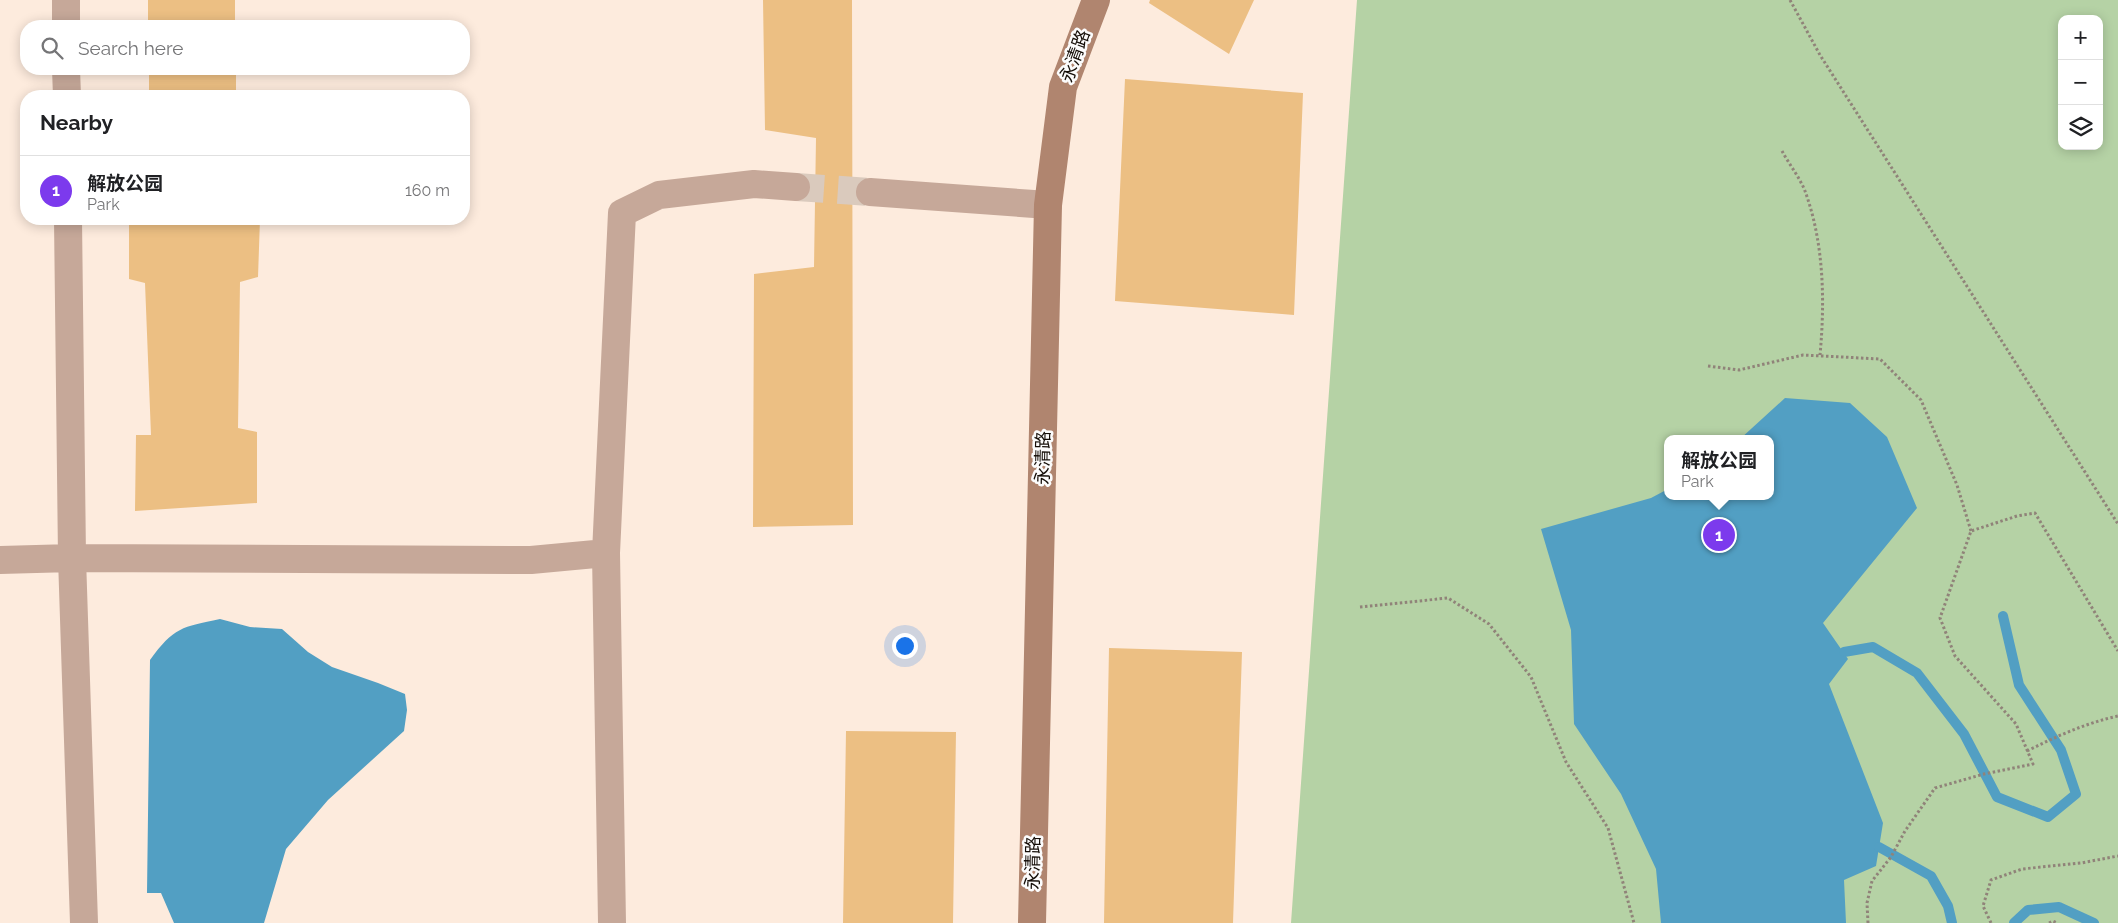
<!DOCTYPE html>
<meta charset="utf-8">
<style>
:root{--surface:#fff;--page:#f2f2f2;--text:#202124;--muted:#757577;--line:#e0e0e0;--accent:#7c3aed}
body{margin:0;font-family:Raleway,"Noto Sans SC",sans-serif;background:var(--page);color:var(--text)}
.controls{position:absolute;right:15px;top:15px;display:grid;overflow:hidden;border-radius:10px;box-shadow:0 2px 12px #0003}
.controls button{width:45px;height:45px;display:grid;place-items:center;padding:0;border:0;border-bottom:1px solid var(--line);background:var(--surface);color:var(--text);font:25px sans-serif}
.you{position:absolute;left:904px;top:645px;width:18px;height:18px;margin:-12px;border:4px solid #fff;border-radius:50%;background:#1a73e8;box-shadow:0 0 0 8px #1a73e833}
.badge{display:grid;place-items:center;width:32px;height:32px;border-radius:50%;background:var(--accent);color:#fff;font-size:16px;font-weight:700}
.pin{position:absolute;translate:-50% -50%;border:2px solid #fff;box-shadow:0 1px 5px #0006}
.popup{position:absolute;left:1664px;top:435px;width:110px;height:65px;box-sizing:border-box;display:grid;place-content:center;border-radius:10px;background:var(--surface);filter:drop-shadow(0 1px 4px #0005);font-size:16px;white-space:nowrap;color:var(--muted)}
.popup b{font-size:19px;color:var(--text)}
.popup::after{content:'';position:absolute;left:50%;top:100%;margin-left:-10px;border:10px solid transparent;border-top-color:var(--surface)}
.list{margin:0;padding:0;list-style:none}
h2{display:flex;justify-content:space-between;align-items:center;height:65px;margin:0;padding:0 20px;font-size:21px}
h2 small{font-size:16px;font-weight:400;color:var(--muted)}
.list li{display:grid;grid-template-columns:32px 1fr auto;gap:15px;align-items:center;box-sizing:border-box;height:70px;padding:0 20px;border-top:1px solid var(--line)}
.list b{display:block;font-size:19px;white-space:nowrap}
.list p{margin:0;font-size:16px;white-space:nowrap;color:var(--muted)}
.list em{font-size:16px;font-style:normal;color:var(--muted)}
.icon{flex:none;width:28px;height:28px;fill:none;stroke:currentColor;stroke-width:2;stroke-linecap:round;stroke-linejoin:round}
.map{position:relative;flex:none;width:2118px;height:923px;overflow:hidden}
.search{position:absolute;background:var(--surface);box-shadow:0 2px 12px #0003;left:20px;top:20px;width:450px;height:55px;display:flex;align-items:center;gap:12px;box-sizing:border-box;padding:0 18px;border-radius:20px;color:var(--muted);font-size:19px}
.panel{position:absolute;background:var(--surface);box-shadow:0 2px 12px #0003;left:20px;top:90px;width:450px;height:135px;border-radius:20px}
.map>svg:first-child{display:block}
.green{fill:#b5d2a5;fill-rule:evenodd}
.water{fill:#529fc3}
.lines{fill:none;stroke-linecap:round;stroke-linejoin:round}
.stream{stroke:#529fc3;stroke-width:10}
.building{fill:#ecbf83}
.street-tunnel{stroke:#dacabd;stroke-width:28;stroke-dasharray:28 14;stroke-linecap:butt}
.path{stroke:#908379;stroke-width:3;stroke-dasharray:2.5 2.5;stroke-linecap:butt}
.street{stroke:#c6a899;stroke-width:28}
.secondary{stroke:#b0856f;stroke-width:28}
.labels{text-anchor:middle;stroke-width:5;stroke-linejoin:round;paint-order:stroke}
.street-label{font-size:18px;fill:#140d07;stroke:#fcfcfc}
</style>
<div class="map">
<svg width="2118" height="923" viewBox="0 0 2118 923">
<rect width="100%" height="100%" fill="#fdebdd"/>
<path class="green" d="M 1357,0 L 2118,0 L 2118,923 L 1291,923 ZM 2062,19 L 2099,19 L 2099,146 L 2062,146 ZM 1668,439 L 1770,439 L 1770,496 L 1668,496 Z"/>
<path class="water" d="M 1785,398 L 1850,403 L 1887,437 L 1917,508 L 1823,623 L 1848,659 L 1829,684 L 1883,823 L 1876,866 L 1844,880 L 1846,923 L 1661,923 L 1656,869 L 1621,794 L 1574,724 L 1571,630 L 1541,529 L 1651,498 L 1668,489 L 1668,496 L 1770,496 L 1770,439 L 1740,439 Z
M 220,619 L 250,627 L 282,629 L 308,652 L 332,667 L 378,683 L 405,694 L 407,710 L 404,731 L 328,800 L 286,849 L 264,923 L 174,923 L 161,893 L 147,893 L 150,660 C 174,627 182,627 220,619 Z"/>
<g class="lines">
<path class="stream" d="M 1844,652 L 1873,647 L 1917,673 L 1964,734 L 1997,797 L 2048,817 L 2076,794 L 2061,750 L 2019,685 L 2003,616
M 1879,847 L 1931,876 L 1948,906 L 1952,923
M 2014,923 L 2028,910 L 2059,907 L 2094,923"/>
</g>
<path class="building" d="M 148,0 L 235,0 L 235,26 L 148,26 Z
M 763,0 L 852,0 L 853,525 L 753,527 L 754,274 L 814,267 L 816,138 L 765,130 Z
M 1150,0 L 1254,0 L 1229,54 L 1149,3 Z
M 149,69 L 236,69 L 236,96 L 149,96 Z
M 1125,79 L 1303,93 L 1294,315 L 1115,301 Z
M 129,219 L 260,219 L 258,277 L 240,282 L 238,428 L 257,432 L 257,503 L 135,511 L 136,435 L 151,435 L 145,283 L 129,279 Z
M 1109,648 L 1242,652 L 1233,923 L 1104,923 Z
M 846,731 L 956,732 L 953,923 L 843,923 Z"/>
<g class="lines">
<path class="street-tunnel" d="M 796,187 L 870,192"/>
<path class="path" d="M 1790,0 L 1820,55 L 2118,524
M 1782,151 C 1789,164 1800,178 1805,191 C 1824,243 1825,301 1820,355
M 1708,366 L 1739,370 L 1803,355 L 1880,359 L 1921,400 L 1957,485 L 1971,531
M 1360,607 L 1448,598 L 1489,624 L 1531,677 L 1566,762 L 1608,828 L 1634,923
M 2027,751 C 2057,736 2086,723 2118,716
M 1868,923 L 1867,903 L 1872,881 L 1891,857 L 1905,831 L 1935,788 L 1984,774 L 2033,764 L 2016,724 L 1955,656 L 1940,618 L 1971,531 L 2017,516 L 2035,513 L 2118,651
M 1991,923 L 1983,906 L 1991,880 L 2022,869 L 2081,863 L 2118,856
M 2049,923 L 2053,921 L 2057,923"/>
<path class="street" d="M 66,0 L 66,26
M 66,69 L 67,96
M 870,192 L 1048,205
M 68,219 L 72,558 L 84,923
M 0,560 L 72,558 L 531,560 L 606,553
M 612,923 L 606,553 L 622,213 L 659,195 L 754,184 L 796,187"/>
<path class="secondary" d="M 1032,923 L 1048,205 L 1063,87 L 1096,0"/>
</g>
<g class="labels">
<g class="street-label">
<text transform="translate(1075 56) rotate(-70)" y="6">永清路</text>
<text transform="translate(1043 458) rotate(-89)" y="6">永清路</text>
<text transform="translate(1033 863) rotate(-89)" y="6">永清路</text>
</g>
</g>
</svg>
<div class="controls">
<button>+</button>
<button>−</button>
<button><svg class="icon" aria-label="layers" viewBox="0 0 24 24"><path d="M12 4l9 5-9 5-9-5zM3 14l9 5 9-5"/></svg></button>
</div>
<div class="you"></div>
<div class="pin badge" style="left:1719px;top:535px">1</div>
<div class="popup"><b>解放公园</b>Park</div>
<div class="search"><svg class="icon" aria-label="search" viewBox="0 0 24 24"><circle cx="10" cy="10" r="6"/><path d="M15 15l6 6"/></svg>Search here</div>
<section class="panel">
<h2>Nearby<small></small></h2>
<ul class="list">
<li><span class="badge">1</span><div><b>解放公园</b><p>Park</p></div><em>160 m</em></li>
</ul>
</section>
</div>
